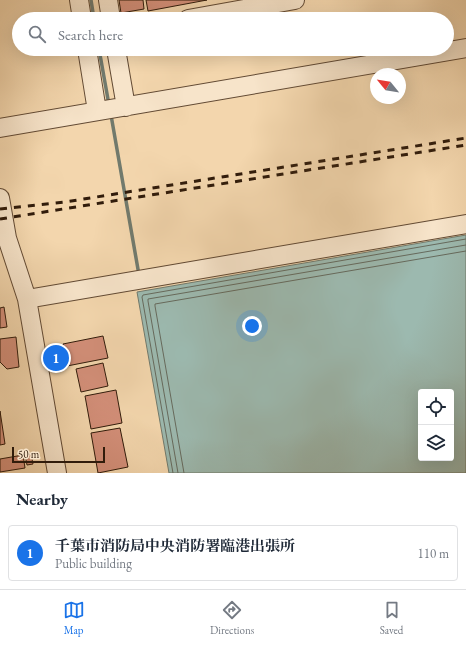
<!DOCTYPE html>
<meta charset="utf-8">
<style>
:root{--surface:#fff;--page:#f6f6f7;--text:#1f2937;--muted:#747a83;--line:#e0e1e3;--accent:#1a73e8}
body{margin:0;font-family:"EB Garamond","Noto Serif JP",serif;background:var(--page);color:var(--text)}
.controls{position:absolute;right:12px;bottom:12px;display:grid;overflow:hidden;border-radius:4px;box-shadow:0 4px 16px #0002}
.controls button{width:36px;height:36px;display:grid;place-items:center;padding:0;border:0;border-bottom:1px solid var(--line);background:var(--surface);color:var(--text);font:20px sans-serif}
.compass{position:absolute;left:370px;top:68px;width:36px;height:36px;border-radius:50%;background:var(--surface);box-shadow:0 4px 16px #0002;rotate:300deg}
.scale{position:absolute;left:12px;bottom:10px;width:93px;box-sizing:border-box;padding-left:4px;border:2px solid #311c0b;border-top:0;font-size:11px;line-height:14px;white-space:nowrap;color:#311c0b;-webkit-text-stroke:3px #f7e4ca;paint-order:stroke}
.you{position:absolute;left:252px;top:326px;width:14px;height:14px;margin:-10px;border:3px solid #fff;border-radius:50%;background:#1a73e8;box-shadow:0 0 0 6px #1a73e833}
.badge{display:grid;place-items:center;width:26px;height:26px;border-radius:50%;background:var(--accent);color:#fff;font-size:13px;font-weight:700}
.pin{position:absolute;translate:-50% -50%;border:2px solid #fff;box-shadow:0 1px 4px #0006}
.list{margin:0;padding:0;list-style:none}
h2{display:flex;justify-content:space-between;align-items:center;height:52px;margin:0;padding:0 16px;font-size:17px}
h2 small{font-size:13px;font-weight:400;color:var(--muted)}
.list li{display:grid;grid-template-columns:26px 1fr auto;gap:12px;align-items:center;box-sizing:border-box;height:56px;margin:0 8px 8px;padding:0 8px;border:1px solid var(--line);border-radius:4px}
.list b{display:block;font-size:15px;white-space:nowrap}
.list p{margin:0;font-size:13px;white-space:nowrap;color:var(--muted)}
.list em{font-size:13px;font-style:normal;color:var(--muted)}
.icon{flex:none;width:22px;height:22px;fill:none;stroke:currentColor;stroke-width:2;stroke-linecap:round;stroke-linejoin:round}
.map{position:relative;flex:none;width:466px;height:473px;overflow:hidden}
.search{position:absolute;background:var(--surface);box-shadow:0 4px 16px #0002;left:12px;right:12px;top:12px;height:44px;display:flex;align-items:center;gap:10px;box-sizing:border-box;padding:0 14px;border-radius:22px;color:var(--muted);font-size:15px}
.sheet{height:116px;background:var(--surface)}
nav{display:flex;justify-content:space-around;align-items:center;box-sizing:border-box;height:56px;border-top:1px solid var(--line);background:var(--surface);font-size:11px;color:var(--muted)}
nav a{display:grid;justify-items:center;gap:2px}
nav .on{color:var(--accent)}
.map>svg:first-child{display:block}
.water{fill:#9cb9af;stroke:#717a6d;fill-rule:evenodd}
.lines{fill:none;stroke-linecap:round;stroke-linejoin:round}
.shore{stroke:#666a5d;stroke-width:1}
.stream{stroke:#717a6d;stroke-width:3.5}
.building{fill:#d38f79;stroke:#311c0b}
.minor-casing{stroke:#624a34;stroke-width:20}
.minor{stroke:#f7e4ca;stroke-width:18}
.rail{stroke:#311c0b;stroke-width:3;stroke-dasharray:7 7;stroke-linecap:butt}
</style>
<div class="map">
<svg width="466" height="473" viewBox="0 0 466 473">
<rect width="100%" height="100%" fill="#f3d6ad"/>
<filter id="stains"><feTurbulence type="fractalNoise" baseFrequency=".005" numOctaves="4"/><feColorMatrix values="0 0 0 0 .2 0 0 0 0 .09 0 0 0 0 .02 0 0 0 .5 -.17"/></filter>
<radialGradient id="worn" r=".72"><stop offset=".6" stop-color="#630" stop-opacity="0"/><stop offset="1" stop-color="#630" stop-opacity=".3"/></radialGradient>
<path class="water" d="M 466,235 L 466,473 L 169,473 L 137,292 ZM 421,392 L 451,392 L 451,458 L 421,458 Z"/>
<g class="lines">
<path class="shore" d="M 173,473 L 142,297 L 143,295 L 466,239
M 178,473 L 148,301 L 148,299 L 466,245
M 184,473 L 155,306 L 155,304 L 466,251"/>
<path class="stream" d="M 91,0 L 94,19
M 99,49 L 109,105
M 111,115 L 139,275"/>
</g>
<path class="building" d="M 119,0 L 143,0 L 144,9 L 121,13 Z
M 146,0 L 207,0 L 148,11 Z
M 4,307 L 7,327 L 0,328 L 0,308 Z
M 103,336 L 108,358 L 67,366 L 63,344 Z
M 16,337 L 19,367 L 7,369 L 0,362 L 0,339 Z
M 103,363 L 108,386 L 81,392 L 76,369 Z
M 116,390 L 122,423 L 91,429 L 85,396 Z
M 0,411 L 5,444 L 0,445 Z
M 120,428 L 128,467 L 98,473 L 91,433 Z
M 31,454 L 33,464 L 27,465 L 25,455 Z
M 23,455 L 25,468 L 0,472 L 0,459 Z"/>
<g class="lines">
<g class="minor-casing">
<path id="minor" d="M 79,0 L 82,19
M 108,0 L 111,19
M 188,19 L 295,0
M 87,49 L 97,111
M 116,49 L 126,107
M 0,128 L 466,48
M 0,198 L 7,238 L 27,299 L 57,473
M 27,299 L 466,224"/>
</g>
<use href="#minor" class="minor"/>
<path class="rail" d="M 0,209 L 65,202 L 466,138
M 0,219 L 466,145"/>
</g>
<rect width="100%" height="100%" filter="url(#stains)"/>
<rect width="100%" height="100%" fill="url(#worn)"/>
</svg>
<div class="controls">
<button><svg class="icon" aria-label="locate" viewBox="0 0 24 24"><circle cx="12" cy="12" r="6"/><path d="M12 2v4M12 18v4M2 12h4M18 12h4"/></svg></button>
<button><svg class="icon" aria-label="layers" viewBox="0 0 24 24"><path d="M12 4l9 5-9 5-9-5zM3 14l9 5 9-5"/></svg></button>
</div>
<svg class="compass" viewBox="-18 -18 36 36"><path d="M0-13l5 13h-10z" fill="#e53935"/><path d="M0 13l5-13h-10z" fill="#747a83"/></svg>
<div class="scale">50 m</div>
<div class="you"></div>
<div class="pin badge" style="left:56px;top:358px">1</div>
<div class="search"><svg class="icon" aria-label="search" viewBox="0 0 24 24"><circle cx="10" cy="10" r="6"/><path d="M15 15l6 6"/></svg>Search here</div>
</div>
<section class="sheet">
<h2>Nearby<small></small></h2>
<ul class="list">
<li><span class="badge">1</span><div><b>千葉市消防局中央消防署臨港出張所</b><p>Public building</p></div><em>110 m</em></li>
</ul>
</section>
<nav>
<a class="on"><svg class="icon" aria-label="map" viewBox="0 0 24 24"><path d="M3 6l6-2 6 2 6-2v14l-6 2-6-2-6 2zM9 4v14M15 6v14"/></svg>Map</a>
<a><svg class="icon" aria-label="directions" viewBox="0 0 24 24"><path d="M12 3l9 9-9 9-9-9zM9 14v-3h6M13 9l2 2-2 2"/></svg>Directions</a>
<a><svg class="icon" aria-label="saved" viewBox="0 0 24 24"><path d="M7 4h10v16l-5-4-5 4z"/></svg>Saved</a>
</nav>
